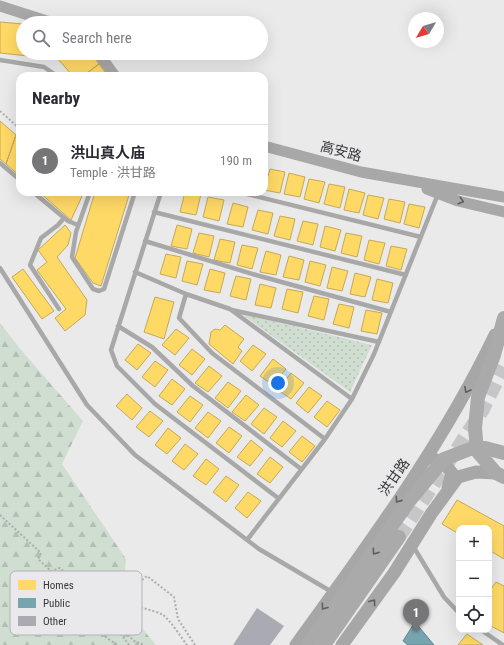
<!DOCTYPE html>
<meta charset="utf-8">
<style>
:root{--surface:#fff;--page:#f2f2f3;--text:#2b2b33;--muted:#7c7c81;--line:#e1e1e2;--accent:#767678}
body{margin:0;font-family:"Roboto Condensed","Noto Sans SC",sans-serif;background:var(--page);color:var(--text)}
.controls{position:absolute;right:12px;bottom:12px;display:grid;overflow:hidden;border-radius:8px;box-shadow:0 4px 16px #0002}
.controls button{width:36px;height:36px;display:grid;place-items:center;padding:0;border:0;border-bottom:1px solid var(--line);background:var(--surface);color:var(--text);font:20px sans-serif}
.compass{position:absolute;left:408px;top:12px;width:36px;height:36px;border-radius:50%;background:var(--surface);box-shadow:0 4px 16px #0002;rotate:232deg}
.you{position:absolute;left:278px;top:383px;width:14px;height:14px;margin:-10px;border:3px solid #fff;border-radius:50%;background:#1a73e8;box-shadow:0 0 0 6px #1a73e833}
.badge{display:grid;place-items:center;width:26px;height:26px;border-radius:50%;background:var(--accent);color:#fff;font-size:13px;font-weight:700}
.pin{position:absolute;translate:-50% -33px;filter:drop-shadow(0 1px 2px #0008)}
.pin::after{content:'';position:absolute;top:21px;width:14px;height:12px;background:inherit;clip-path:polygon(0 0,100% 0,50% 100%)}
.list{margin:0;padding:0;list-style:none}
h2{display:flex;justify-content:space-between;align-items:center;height:52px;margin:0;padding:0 16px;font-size:17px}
h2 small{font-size:13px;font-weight:400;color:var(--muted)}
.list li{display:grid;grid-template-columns:26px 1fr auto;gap:12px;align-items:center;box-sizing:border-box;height:72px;padding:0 16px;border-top:1px solid var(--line)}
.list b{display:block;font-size:15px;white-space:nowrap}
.list p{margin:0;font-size:13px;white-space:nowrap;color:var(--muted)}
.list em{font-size:13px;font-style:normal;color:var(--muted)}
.icon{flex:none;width:22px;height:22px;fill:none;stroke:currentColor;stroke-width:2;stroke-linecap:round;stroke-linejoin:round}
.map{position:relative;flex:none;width:504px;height:645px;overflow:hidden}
.search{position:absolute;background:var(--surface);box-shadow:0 4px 16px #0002;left:16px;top:16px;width:252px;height:44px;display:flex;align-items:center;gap:10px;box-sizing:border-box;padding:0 14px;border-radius:22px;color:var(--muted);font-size:15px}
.panel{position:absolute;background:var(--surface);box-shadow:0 4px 16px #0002;left:16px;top:72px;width:252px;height:124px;border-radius:12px}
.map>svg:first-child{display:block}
.forest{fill:url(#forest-firs)}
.park{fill:url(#park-dots)}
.homes{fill:#ffd966;stroke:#c3a959}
.public{fill:#76a5af;stroke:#63848c}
.building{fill:#aaaab2}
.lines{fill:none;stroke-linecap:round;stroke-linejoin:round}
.primary-tunnel{stroke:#c6c6c8;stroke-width:14;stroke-dasharray:14 7;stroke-linecap:butt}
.path{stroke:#aeadae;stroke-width:2;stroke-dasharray:2 2;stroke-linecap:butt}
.service{stroke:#a9a8a8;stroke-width:4.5}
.tertiary{stroke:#a9a8a8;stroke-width:11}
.secondary{stroke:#a8a7a7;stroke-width:13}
.primary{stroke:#abaaab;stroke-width:14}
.primary-bridge{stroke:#abaaab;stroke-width:14}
.oneway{stroke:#605f60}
.oneway2{stroke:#5f5f60}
.oneway3{stroke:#606062}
.labels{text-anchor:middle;stroke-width:4;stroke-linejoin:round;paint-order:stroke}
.street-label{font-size:14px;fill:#38383a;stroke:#e9e9ec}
.key{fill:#e9e9ec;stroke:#b4b4b7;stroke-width:1}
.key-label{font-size:11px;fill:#38383a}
</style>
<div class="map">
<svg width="504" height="645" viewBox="0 0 504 645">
<defs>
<pattern id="forest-firs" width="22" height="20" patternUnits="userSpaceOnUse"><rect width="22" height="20" fill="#d0ddd1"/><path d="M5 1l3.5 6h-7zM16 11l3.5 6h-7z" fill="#b3beb4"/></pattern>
<pattern id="park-dots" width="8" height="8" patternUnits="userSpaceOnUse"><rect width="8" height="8" fill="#d0ddd1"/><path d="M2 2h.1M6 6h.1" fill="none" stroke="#b3beb4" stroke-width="1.8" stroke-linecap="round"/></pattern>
</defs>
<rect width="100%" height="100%" fill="#eaeaeb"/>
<path class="forest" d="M 0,323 L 21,350 L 83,421 L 62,464 L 126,559 L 122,604 L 156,645 L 0,645 Z"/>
<path class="park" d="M 240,313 L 372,345 L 350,392 Z"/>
<path class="homes" d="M 0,22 L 23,24 L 23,53 L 29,53 L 28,56 L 0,53 Z
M 29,53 L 90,53 L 99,64 L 83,76 L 73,76 L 56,57 L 28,56 Z
M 99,64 L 108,76 L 83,76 Z
M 0,121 L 16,135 L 6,164 L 0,159 Z
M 16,135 L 20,137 L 20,176 L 6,164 Z
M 270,169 L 285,172 L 280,193 L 264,190 Z
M 289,173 L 305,177 L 300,197 L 284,194 Z
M 309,179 L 325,182 L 319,203 L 304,199 Z
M 329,184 L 345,187 L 340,208 L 324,204 Z
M 349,189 L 365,193 L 359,213 L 344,210 Z
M 39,192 L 84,192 L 71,220 Z
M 95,192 L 130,192 L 101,286 L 93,283 L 75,258 Z
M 185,192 L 201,194 L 196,215 L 180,212 Z
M 368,195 L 384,198 L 378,219 L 363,215 Z
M 208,197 L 224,200 L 219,221 L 203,217 Z
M 389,199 L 405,202 L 400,223 L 384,219 Z
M 233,203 L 248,207 L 243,227 L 227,224 Z
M 409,204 L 425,207 L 419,228 L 404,224 Z
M 258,210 L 273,213 L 268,234 L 252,230 Z
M 280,216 L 295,219 L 290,240 L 274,236 Z
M 303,221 L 318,224 L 313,245 L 297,241 Z
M 65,225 L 71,233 L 68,245 L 57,257 L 87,300 L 85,315 L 65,331 L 55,318 L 66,309 L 37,270 L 47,262 L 38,250 Z
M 177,225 L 192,229 L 187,249 L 171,246 Z
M 325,226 L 341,230 L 335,251 L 320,247 Z
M 199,233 L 214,236 L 209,257 L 193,253 Z
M 346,233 L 362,236 L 357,257 L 341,253 Z
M 220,239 L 235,242 L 230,263 L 214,260 Z
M 369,240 L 385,243 L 379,264 L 364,260 Z
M 242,245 L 258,248 L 252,269 L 237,265 Z
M 391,246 L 407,249 L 401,270 L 386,266 Z
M 266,251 L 281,255 L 276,275 L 260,272 Z
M 166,254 L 181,257 L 176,278 L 160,274 Z
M 289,256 L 304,260 L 299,280 L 283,277 Z
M 187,261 L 203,264 L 197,285 L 182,281 Z
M 310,261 L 326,265 L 320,286 L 305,282 Z
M 332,267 L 348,271 L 342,291 L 327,288 Z
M 23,269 L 54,311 L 42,319 L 12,277 Z
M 210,269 L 225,273 L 220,293 L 204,290 Z
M 355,273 L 371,277 L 365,297 L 350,294 Z
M 236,276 L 251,279 L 246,300 L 230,296 Z
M 377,279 L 393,283 L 388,303 L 372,300 Z
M 260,284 L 276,288 L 271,308 L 255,305 Z
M 287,289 L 303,292 L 298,313 L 282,309 Z
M 314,296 L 329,299 L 324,320 L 308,316 Z
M 155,297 L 174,302 L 164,339 L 144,332 Z
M 339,304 L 354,307 L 349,328 L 333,324 Z
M 366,310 L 382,313 L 377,334 L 361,331 Z
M 225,325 L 244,339 L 238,347 L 242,351 L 233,364 L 209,344 L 211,332 L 215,329 L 220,330 Z
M 176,329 L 189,338 L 175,355 L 162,345 Z
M 138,344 L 151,353 L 137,370 L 125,360 Z
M 253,345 L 266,354 L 252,371 L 240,361 Z
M 192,349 L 205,359 L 192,375 L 179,365 Z
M 273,359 L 286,369 L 273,385 L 260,376 Z
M 155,361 L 168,370 L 155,387 L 142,377 Z
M 209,366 L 222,376 L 208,392 L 195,383 Z
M 291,373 L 304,383 L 291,399 L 278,390 Z
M 172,379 L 185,389 L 172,405 L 159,396 Z
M 228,382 L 241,391 L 228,408 L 215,398 Z
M 309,387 L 322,396 L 308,413 L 296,403 Z
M 127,394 L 142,408 L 132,420 L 116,406 Z
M 246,395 L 259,405 L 245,421 L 232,412 Z
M 190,396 L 203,405 L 190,422 L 177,412 Z
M 327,401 L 340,410 L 327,427 L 314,417 Z
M 264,408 L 277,417 L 264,434 L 251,424 Z
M 150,411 L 163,421 L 149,437 L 136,427 Z
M 208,412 L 221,421 L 208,438 L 195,428 Z
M 283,421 L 296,431 L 282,447 L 270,438 Z
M 229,427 L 242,436 L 229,453 L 216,443 Z
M 168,428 L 181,438 L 167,454 L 155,445 Z
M 302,436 L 315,446 L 302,462 L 289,452 Z
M 251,440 L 263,450 L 250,466 L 237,457 Z
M 185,444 L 198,454 L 184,470 L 172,461 Z
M 270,457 L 283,467 L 270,483 L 257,474 Z
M 206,459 L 219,469 L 206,485 L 193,476 Z
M 226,476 L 239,485 L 226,502 L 213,492 Z
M 248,492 L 261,501 L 247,518 L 235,508 Z
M 457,500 L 504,526 L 504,559 L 489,550 L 489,528 L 459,528 L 459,534 L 442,524 Z
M 496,582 L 504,586 L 504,633 L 489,625 L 489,591 Z
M 467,634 L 483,645 L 458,645 Z"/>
<path class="public" d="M 415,622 L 434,645 L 408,645 L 403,641 Z"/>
<path class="building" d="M 257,608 L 284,626 L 270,645 L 233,645 Z"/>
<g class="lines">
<path class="primary-tunnel" d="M 399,537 L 482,411 L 504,367"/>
<path class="path" d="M 0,111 L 20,129
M 0,515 L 41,553 L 38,559 L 51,571 L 60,568 L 84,591 C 85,598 84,607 86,613 C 90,628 106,637 117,645
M 129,645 L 113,623 L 116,622 L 134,641 L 144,645
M 187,645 C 181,637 170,620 163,615 C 151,608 130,609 126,593 L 147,576 L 174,597 L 178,619 L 195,645"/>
<path class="service" d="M 0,60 L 44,67 L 57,76
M 0,163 L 20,180
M 33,192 L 68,221 L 78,225
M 90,192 L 76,232 L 72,257 L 93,289 L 99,291 L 104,289 L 135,192
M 161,192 L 111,350 L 117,366 L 155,404 L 278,498
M 239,192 L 421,237
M 154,212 L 406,275
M 145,241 L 256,275 L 391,312
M 0,268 L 87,405 L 135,455 L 259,549 L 332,592
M 135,272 L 186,294 L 230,309 L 352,399
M 186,294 L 179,318 L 212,353 L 325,439
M 59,309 L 30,265 L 41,238 L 58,225 L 64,218
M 232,310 L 379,342
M 118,326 L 152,347 L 193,386 L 301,469
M 247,540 L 325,439 L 352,399 L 374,354 L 438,194
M 413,546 L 444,597 L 459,613
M 481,630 L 503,645"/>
<path class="tertiary" d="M 0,6 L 53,23
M 98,53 L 115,76
M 264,146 L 361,172 L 504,197
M 427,189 L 458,201 L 504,212"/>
<path class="secondary" d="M 433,459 L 443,462 L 452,473 L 448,488
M 296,645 C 368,545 442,446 495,335
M 342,645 L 394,573 L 431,514 L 458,477 L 476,472 L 496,473"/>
<path class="primary" d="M 504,318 L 494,355 L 478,397 L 475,428 L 477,451 L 496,473 L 504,477
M 324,645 L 399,537"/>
<path class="primary-bridge" d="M 308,645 L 410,500 L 444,459 L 470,449 L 485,448 L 504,453"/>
</g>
<defs><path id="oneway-chevron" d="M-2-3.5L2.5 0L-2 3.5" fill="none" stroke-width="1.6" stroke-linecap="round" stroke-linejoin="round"/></defs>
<use class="oneway" href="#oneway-chevron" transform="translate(461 201) rotate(16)"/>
<g class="oneway2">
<use href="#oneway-chevron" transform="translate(467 390) rotate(119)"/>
<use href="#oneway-chevron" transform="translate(398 500) rotate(125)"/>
<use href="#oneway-chevron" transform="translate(373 602) rotate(-54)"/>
<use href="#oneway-chevron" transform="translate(324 607) rotate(126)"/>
</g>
<use class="oneway3" href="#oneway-chevron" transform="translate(375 552) rotate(125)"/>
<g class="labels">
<g class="street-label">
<text transform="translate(341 151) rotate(15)" y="5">高安路</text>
<text transform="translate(394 477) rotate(-55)" y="5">洪甘路</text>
</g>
</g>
<rect x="10" y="571" width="132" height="64" rx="6" class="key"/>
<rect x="18" y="580" width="18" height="10" fill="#ffd966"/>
<rect x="18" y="598" width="18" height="10" fill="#76a5af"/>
<rect x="18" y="616" width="18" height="10" fill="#aaaab2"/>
<g class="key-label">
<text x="43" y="589">Homes</text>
<text x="43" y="607">Public</text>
<text x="43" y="625">Other</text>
</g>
</svg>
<div class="controls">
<button>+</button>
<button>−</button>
<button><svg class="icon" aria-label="locate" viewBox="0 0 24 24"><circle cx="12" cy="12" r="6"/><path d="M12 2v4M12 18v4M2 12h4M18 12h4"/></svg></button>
</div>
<svg class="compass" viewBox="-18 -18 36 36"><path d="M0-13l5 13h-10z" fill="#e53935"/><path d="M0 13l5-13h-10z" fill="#7c7c81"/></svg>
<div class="you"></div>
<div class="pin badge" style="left:416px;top:632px">1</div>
<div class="search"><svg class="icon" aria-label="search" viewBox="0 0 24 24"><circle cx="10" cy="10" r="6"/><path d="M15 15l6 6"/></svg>Search here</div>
<section class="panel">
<h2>Nearby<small></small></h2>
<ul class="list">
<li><span class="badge">1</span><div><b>洪山真人庙</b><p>Temple · 洪甘路</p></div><em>190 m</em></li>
</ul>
</section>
</div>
